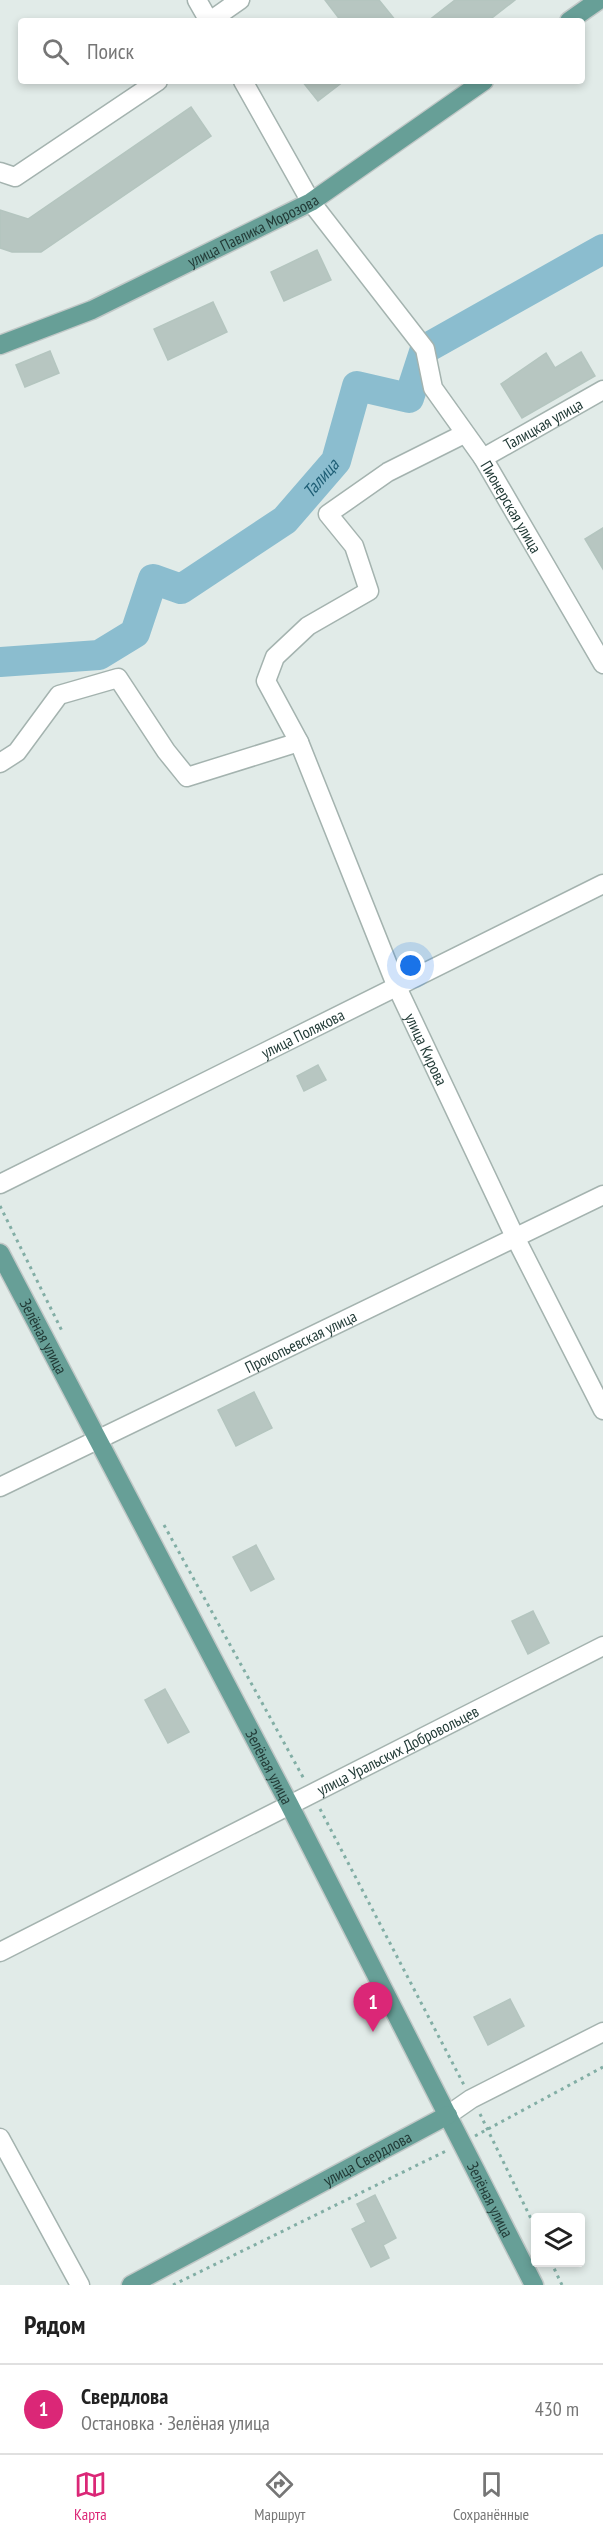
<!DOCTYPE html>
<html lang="ru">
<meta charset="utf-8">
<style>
:root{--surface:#fff;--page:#f6f6f6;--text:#222;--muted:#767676;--line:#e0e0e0;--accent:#db2777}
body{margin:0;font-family:"PT Sans Narrow",sans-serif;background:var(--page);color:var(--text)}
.controls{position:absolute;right:18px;bottom:18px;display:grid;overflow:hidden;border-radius:6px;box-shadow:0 3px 9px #0003}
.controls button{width:54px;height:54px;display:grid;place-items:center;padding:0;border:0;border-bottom:2px solid var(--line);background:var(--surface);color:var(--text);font:30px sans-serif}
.you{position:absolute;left:411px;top:966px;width:21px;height:21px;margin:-15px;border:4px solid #fff;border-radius:50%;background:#1a73e8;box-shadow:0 0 0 9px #1a73e833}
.badge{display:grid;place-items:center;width:39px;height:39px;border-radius:50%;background:var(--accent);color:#fff;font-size:20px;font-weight:700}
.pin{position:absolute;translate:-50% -50px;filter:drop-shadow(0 2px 3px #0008)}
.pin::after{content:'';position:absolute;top:32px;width:21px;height:18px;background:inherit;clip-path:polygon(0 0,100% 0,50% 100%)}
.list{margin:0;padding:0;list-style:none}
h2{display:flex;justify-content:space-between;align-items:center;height:78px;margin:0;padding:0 24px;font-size:26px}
h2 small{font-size:20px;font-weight:400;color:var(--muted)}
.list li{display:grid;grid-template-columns:39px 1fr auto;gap:18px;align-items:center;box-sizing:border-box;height:90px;padding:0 24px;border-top:2px solid var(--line)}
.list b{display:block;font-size:22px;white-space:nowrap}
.list p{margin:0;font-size:20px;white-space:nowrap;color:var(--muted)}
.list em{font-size:20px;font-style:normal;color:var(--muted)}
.icon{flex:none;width:33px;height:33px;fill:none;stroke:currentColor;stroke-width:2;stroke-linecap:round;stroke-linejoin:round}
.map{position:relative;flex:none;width:603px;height:2285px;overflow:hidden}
.search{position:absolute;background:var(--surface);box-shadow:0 3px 9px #0003;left:18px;right:18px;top:18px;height:66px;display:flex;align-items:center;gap:15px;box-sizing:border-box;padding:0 21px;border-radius:6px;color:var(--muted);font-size:22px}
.sheet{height:168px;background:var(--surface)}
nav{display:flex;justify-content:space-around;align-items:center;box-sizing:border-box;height:84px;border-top:2px solid var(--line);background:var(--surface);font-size:16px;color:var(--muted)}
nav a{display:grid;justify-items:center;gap:3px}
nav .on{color:var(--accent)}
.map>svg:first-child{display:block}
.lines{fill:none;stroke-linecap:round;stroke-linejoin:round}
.river{stroke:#8bbdcf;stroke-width:30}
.building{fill:#b7c6c1;stroke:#b4c5bf;stroke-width:1.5}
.minor-casing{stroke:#a4b3af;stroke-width:21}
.major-casing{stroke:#c1c8c7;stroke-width:21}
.path{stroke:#82aea5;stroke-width:3;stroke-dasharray:3 4.5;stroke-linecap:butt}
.minor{stroke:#fff;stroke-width:18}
.major{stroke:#679f97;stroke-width:18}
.labels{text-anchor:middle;stroke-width:4.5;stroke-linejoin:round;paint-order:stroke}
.street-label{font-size:16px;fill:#223b37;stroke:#f1f8f5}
.water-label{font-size:18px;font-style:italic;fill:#1e5e75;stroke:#f1f8f5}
</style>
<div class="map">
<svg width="603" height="2285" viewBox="0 0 603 2285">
<rect width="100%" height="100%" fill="#e1ebe8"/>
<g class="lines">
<path class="river" id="s1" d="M 0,662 L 99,655 L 135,633 L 153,579 L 181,589 L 285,520 L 336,461 L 357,386 L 409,398 L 425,349 L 603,249"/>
</g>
<path class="building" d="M 325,0 L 379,0 L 396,21 L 341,21 Z
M 455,0 L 515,0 L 488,21 L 428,21 Z
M 302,81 L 344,81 L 318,101 Z
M 191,107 L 211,136 L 41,252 L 12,252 L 0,248 L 0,210 L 28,219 Z
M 317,250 L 331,280 L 284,301 L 271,272 Z
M 213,302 L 227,332 L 168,360 L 154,329 Z
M 50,351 L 59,373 L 25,387 L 16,365 Z
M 581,352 L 595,376 L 522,418 L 501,384 L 546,353 L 555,368 Z
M 603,528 L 603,569 L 585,539 Z
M 318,1065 L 326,1080 L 304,1091 L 297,1076 Z
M 254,1392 L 272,1428 L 236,1446 L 218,1410 Z
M 256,1545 L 274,1579 L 251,1591 L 233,1557 Z
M 533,1611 L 549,1643 L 528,1654 L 512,1621 Z
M 165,1689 L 189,1732 L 168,1743 L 145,1700 Z
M 510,1999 L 524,2026 L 488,2045 L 474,2017 Z
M 375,2195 L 396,2238 L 383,2245 L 389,2258 L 371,2267 L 352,2229 L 366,2222 L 357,2204 Z"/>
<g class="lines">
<g class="minor-casing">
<g id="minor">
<path d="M 197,0 L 209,21"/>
<path d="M 210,21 L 240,0"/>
<path id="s2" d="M 243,81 L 311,202 L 425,349 L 433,388 L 483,458 L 603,664"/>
<path d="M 0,172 L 15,177 L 158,81"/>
<path id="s3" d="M 464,434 L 388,472 L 328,514 L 354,546 L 369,591 L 308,626 L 275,657 L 266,681 L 299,742 L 396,985 L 515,1237 L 603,1410"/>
<path id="s4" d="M 483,458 L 603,390"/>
<path d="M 0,763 L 17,752 L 59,695 L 118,678 L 166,751 L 187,777 L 299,742"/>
<path id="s5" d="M 0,1184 L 603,884"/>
<path id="s6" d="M 0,1487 L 603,1195"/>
<path id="s7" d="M 0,1952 L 603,1646"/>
<path d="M 448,2115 L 471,2099 L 603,2032"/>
<path d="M 0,2138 L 80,2285"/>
</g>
</g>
<g class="major-casing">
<g id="major">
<path d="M 569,21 L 599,0"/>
<path id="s8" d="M 0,345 L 92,310 L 311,202 L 484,81"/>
<path id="s9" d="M 0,1253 L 289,1804 L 534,2285"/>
<path id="s10" d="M 131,2285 L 448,2115"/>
</g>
</g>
<path class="path" d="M 0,1206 L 63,1333
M 164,1525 L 304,1779
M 320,1809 L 464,2085
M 480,2114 L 536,2229
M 475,2136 L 603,2067
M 551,2262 L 562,2285
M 173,2285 L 448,2150"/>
<use href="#minor" class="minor"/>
<use href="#major" class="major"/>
</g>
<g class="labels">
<g class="street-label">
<text dy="6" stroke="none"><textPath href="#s8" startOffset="278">улица Павлика Морозова</textPath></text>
<text dy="6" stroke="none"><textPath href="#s4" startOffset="69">Талицкая улица</textPath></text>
<text dy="6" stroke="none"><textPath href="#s2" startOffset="507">Пионерская улица</textPath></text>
<text dy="6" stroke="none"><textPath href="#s5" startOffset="338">улица Полякова</textPath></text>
<text dy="6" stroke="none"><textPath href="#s3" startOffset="790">улица Кирова</textPath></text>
<text dy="6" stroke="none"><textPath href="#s9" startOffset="94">Зелёная улица</textPath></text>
<text dy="6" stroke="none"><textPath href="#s6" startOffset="334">Прокопьевская улица</textPath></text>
<text dy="6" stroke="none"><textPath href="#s7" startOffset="446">улица Уральских Добровольцев</textPath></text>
<text dy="6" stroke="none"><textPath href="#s9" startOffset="580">Зелёная улица</textPath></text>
<text dy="6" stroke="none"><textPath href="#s10" startOffset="268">улица Свердлова</textPath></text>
<text dy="6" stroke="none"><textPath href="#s9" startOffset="1066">Зелёная улица</textPath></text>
</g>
<g class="water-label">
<text dy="6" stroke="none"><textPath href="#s1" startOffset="408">Талица</textPath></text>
</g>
</g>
</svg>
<div class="controls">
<button><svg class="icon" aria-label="layers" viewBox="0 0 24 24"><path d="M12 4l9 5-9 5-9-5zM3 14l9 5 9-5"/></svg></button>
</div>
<div class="you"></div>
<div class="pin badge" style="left:373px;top:2032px">1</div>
<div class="search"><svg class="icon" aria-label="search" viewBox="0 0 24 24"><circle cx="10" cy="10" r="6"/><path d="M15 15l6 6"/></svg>Поиск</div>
</div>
<section class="sheet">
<h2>Рядом<small></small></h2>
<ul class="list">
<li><span class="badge">1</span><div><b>Свердлова</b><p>Остановка · Зелёная улица</p></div><em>430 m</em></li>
</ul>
</section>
<nav>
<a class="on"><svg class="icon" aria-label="map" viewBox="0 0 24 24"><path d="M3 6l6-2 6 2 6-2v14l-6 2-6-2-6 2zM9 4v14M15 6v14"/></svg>Карта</a>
<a><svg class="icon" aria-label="directions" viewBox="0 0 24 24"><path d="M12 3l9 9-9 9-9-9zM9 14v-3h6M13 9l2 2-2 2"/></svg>Маршрут</a>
<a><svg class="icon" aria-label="saved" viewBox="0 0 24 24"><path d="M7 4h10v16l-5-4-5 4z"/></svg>Сохранённые</a>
</nav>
